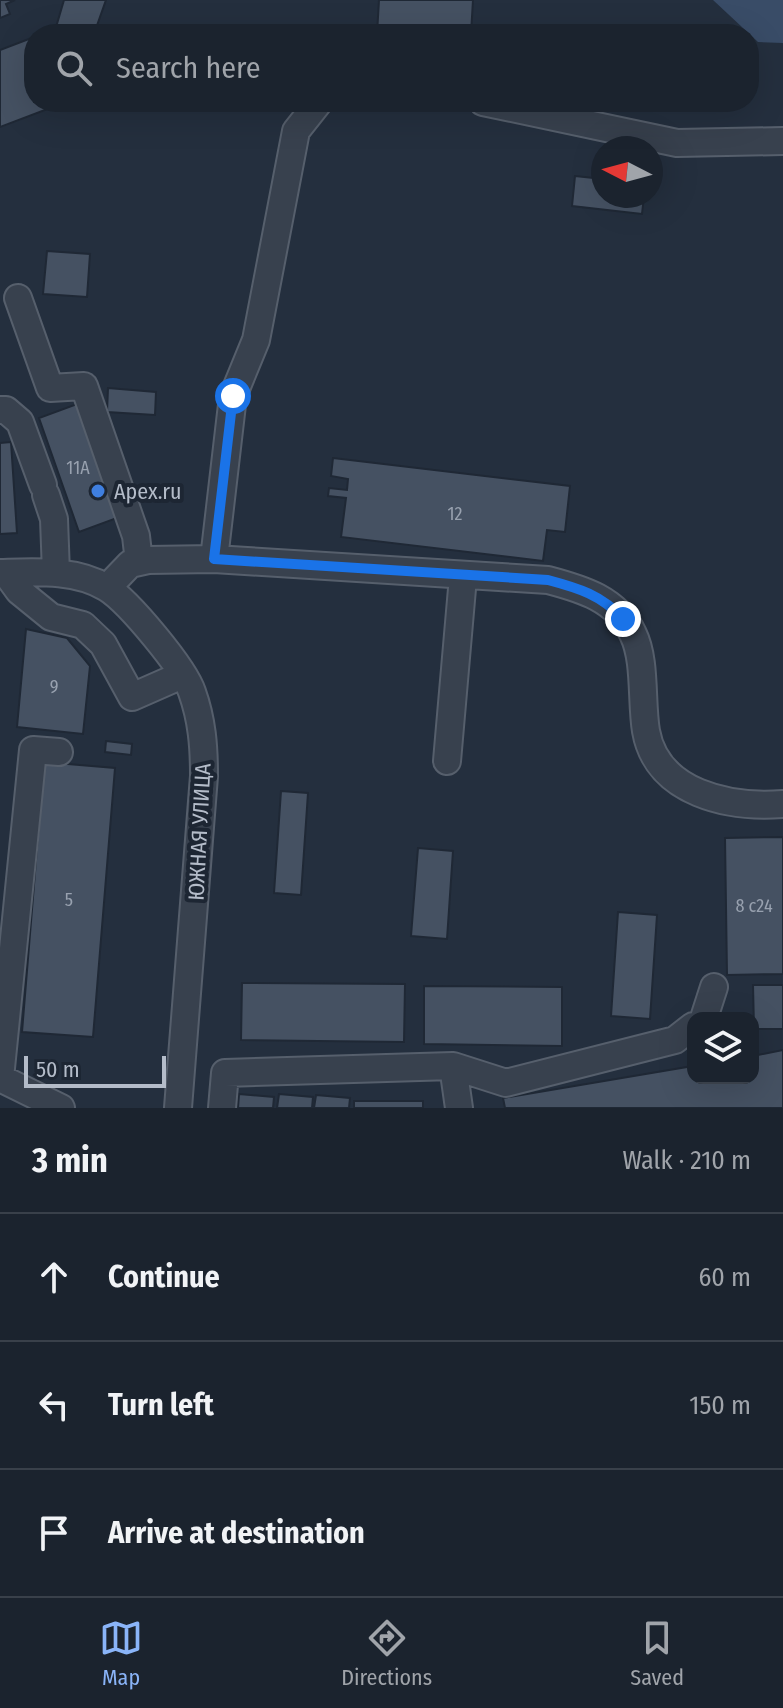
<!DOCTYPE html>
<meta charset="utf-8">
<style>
:root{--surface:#1b232e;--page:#242b36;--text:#f1f3f6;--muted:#a0a4aa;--line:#39404a;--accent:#8ab4f8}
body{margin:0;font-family:"Fira Sans Condensed",sans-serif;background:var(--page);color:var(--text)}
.controls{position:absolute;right:24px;bottom:24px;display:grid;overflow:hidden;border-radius:16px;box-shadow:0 8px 32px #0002}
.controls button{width:72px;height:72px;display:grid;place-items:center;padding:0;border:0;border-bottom:2px solid var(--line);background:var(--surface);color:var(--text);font:40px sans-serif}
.compass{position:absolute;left:591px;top:136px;width:72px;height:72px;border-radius:50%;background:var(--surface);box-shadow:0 8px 32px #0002;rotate:276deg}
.scale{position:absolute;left:24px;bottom:20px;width:142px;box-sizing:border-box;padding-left:8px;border:4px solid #b4bcc9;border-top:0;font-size:22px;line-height:28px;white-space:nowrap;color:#b4bcc9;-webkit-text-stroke:6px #1d2633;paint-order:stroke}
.stop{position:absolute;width:24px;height:24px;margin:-18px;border:6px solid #1a73e8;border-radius:50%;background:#fff}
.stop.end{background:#1a73e8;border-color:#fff;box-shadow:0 2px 8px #0008}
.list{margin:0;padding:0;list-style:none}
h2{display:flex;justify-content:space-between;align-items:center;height:104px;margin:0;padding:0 32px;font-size:34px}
h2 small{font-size:26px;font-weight:400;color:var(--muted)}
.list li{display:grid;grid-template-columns:52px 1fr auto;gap:24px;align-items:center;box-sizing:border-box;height:128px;padding:0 32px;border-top:2px solid var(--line)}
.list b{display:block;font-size:30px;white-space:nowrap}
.list em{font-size:26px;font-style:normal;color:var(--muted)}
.icon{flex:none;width:44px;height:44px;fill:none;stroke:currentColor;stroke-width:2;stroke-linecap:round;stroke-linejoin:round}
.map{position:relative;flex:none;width:783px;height:1108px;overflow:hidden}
.search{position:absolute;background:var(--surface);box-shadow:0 8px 32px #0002;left:24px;right:24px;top:24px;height:88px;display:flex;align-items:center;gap:20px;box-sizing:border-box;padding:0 28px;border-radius:32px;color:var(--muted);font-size:30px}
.sheet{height:488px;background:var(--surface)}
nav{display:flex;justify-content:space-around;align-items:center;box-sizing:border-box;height:112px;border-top:2px solid var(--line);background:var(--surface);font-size:22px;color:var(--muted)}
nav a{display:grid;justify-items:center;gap:4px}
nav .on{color:var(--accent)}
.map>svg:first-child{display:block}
.water{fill:#394c67}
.building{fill:#455162;stroke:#1f2835;stroke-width:2}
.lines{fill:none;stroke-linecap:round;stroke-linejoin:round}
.minor-casing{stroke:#565f6c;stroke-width:30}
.minor{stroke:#38414e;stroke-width:26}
.route{stroke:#1a73e8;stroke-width:10}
.shop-dot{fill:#3f7fe0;stroke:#1d2633;stroke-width:3}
.labels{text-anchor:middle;stroke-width:8;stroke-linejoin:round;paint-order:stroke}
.number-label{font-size:18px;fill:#98a1af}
.poi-label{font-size:22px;fill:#b4bcc9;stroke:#1d2633;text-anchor:start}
.street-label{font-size:22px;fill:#b4bcc9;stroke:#1d2633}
</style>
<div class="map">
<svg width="783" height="1108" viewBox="0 0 783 1108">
<rect width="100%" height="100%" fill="#242f3e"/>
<path class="water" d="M 713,0 L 783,0 L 783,43 L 758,42 Z"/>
<path class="building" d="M 0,0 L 15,0 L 6,4 L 10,14 L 0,18 Z
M 64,0 L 106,0 L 94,34 L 54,34 Z
M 379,0 L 473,0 L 471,34 L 377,34 Z
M 34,37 L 34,102 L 66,102 L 0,127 L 0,50 Z
M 575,176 L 603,179 L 603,196 L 644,196 L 642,214 L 572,206 Z
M 47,251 L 90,254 L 87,297 L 43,294 Z
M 108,388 L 156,392 L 155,415 L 107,412 Z
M 77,404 L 117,518 L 79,532 L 39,418 Z
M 11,442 L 17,533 L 0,534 L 0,443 Z
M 333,458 L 570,486 L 565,532 L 547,530 L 543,561 L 341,537 L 346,498 L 328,496 L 329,488 L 347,490 L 348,479 L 331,476 Z
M 26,629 L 67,638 L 90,666 L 83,734 L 17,727 Z
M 106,741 L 132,744 L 131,755 L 105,752 Z
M 44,762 L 115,768 L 93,1037 L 22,1032 Z
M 281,791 L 308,793 L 301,895 L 274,893 Z
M 783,837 L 783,974 L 727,975 L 725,838 Z
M 418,848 L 453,851 L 447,939 L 411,936 Z
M 618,912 L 657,915 L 650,1019 L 611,1016 Z
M 242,983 L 405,984 L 404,1042 L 241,1040 Z
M 753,985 L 783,985 L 783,1029 L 754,1029 Z
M 424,986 L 562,987 L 562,1046 L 424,1044 Z
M 783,1050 L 783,1108 L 505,1108 L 503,1098 L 693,1066 L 693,1078 L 753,1078 L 753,1056 Z
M 239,1094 L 274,1097 L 273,1108 L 238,1108 Z
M 279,1094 L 313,1097 L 312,1108 L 277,1108 Z
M 316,1095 L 350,1098 L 349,1108 L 314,1108 Z
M 354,1101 L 423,1101 L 423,1108 L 354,1108 Z"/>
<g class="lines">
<g class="minor-casing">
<path id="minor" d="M 483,102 L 677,143 L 783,141
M 18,298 L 50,388 L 84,386 L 136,536 L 139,562
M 0,410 L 6,410 L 20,422 L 43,485
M 46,495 L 54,519 L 56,573
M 214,559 L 233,396 L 256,340 L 296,131 L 319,102
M 0,573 C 35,572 76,569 107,588 C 129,602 184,668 192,692 C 202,720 204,746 204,776 L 178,1108
M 6,573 L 19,591 L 51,617 L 83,625 L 103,644 L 132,697 L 182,675
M 107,588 L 130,564 L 148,560 L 214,559 L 548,580 C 582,589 617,599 633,634 C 646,660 641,702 646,731 C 657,794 730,808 783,804
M 59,752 L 33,750 L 0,1078 L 61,1108
M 447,761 L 463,577
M 704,1018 L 714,987
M 453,1066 L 459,1108
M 222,1108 L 225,1073 L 453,1066 L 506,1083 L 675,1040 L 693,1026"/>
</g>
<use href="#minor" class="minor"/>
</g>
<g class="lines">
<path class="route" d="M 233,396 L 214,559 L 548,580 C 578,588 602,595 623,619"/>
</g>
<circle class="shop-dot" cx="98" cy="491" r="8"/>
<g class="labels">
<g class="number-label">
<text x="78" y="474">11А</text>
<text x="455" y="520">12</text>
<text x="54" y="693">9</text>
<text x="69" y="906">5</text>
<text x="754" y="912">8 с24</text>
</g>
<g class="poi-label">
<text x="114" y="499">Apex.ru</text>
</g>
<g class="street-label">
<text transform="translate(199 832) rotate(-87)" y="8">ЮЖНАЯ УЛИЦА</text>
</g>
</g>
</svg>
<div class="controls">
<button><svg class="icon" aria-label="layers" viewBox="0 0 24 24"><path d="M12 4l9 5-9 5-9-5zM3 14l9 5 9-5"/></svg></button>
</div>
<svg class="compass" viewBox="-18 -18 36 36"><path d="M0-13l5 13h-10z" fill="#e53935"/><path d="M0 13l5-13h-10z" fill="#a0a4aa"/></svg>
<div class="scale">50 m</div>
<div class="stop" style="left:233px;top:396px"></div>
<div class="stop end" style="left:623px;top:619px"></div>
<div class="search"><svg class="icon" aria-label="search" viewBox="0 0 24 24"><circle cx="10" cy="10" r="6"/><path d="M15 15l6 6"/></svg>Search here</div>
</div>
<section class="sheet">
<h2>3 min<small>Walk · 210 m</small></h2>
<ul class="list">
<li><svg class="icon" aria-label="ahead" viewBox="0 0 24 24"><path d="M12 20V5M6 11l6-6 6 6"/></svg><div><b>Continue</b></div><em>60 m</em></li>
<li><svg class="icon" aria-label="left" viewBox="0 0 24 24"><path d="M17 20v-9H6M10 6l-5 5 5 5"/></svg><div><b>Turn left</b></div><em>150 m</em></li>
<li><svg class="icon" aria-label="arrive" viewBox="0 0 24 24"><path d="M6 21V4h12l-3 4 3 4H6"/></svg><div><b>Arrive at destination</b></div></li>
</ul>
</section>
<nav>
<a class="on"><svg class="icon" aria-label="map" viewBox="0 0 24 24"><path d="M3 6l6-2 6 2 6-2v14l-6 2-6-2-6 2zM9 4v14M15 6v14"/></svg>Map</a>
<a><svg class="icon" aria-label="directions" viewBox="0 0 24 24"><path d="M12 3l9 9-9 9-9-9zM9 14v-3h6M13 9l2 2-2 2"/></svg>Directions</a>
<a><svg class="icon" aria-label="saved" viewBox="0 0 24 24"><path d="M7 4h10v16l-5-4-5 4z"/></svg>Saved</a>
</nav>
